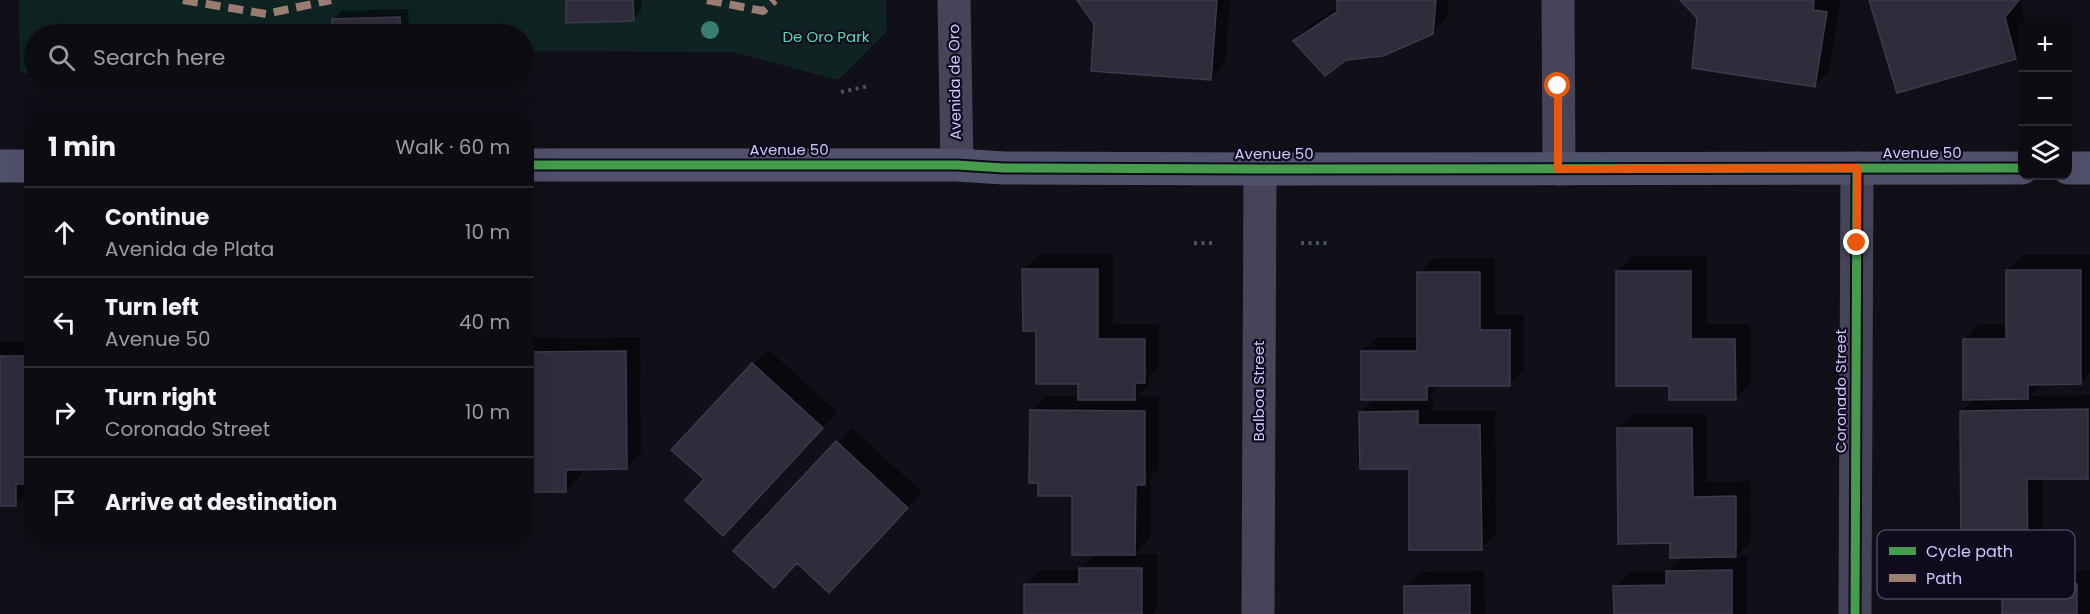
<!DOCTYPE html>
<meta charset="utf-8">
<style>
:root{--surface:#0d0c12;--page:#16151b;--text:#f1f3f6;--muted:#9a9b9f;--line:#2d2c32}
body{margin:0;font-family:Poppins,sans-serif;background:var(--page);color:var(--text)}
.controls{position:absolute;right:18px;top:18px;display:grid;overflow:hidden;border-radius:12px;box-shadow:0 6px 24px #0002}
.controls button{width:54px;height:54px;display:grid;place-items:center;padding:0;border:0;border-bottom:2px solid var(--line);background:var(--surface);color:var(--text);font:30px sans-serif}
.stop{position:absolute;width:18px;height:18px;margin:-14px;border:4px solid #ea580c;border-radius:50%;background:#fff}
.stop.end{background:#ea580c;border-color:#fff;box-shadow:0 2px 6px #0008}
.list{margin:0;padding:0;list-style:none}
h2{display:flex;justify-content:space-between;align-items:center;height:78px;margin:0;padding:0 24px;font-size:26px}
h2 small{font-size:20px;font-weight:400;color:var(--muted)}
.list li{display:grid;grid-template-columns:39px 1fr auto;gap:18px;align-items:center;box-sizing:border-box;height:90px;padding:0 24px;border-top:2px solid var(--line)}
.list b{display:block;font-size:22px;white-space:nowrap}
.list p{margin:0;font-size:20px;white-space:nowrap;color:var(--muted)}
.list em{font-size:20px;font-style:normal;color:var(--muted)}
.icon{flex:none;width:33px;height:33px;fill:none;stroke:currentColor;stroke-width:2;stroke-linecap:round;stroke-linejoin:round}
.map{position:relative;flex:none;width:2090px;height:614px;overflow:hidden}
.search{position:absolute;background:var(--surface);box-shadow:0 6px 24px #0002;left:24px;top:24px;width:510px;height:66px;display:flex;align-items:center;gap:15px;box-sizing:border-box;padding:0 21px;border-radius:33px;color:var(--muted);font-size:22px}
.panel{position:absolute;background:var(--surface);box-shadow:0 6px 24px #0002;left:24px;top:108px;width:510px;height:438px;border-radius:24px}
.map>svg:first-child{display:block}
.green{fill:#0f2323}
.shadow{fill:#0007}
.building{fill:#2f2c3b;stroke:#3c3a4d;stroke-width:1.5}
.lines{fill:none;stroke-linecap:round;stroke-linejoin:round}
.path{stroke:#475662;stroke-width:4;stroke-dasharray:3 4.5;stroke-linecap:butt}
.street{stroke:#454459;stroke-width:33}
.secondary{stroke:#52516c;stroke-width:33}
.quiet{stroke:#9b7d72;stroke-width:8;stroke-dasharray:15 8;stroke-linecap:butt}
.cycleway-casing{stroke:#0e0c1c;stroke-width:13}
.cycleway{stroke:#469c4c;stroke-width:9}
.tree{fill:#387f70}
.route{stroke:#ea580c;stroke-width:8}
.labels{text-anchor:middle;stroke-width:4.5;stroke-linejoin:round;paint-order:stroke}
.park-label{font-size:15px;fill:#57dab8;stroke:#0e0c1c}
.street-label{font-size:15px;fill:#cec8fe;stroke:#0e0c1c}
.key{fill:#0e0c1c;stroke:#484460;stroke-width:1.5}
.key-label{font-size:16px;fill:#cec8fe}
</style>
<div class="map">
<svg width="2090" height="614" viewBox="0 0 2090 614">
<rect width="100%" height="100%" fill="#111018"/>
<path class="green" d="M 19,0 L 886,0 L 887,31 L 838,80 L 733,52 L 524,51 L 524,34 L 34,34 L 34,76 L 20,72 Z"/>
<path class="shadow" d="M 568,0 L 641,0 L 641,11 L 633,19 Z
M 1078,0 L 1230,0 L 1225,63 L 1210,78 L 1096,24 Z
M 1339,0 L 1449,0 L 1447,17 L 1432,33 L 1295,41 L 1310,26 L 1338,7 Z
M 1682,0 L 1841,0 L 1829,71 L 1814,86 L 1698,18 Z
M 1871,0 L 2020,0 L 2025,22 L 2022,22 L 2022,50 L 2015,57 Z
M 408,9 L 409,34 L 333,34 L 333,20 L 341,11 Z
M 1039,254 L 1113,254 L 1113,324 L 1159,324 L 1159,366 L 1149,377 L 1149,384 L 1137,396 L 1159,397 L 1159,468 L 1150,477 L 1150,538 L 1135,554 L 1157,554 L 1157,609 L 1152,614 L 1026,614 L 1026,585 L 1041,570 L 1080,570 L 1096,553 L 1074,494 L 1031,411 L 1046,396 L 1080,396 L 1080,382 L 1037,329 L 1023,270 Z
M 2022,255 L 2090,255 L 2090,373 L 2081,382 L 2042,383 L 2029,396 L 2090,395 L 2090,475 L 2087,478 L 2042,478 L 2042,536 L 2027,551 L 1961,412 L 1975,398 L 1964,339 L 1979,324 L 2008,324 L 2007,270 Z
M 1632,256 L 1706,256 L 1706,324 L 1750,324 L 1750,383 L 1735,398 L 1671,384 L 1617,271 Z
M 1434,258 L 1495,258 L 1495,315 L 1524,315 L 1524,370 L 1509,385 L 1440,385 L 1428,397 L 1433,397 L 1433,411 L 1495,411 L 1496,533 L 1481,548 L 1361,412 L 1374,399 L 1362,352 L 1377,337 L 1419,337 L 1419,273 Z
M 640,337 L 641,453 L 626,468 L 581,469 L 581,475 L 566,490 L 526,491 L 526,340 L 528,338 Z
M 0,341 L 32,341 L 32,483 L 31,490 L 16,505 L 0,505 Z
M 768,349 L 837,412 L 738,519 L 706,479 L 673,450 Z
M 1634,414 L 1706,414 L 1707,482 L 1750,481 L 1751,541 L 1736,556 L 1747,556 L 1747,614 L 1615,614 L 1615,587 L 1630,572 L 1668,571 L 1683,557 L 1671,542 L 1618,429 Z
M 852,428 L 922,492 L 844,576 L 798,561 L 837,443 Z
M 2019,570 L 2090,570 L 2090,614 L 2004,614 L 2004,585 Z
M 1484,571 L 1485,614 L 1406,614 L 1405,587 L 1421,572 Z"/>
<path class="building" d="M 566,0 L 633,0 L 634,21 L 566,23 Z
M 1077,0 L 1217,0 L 1211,80 L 1091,71 L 1094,24 Z
M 1337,0 L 1436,0 L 1433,34 L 1383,56 L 1346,60 L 1325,76 L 1293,41 L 1337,12 Z
M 1680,0 L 1814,0 L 1813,10 L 1827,12 L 1815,87 L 1692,68 L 1697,18 Z
M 1869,0 L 2019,0 L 2005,17 L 2016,59 L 1897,93 Z
M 400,17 L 401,34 L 332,34 L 332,19 Z
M 1022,269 L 1098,269 L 1098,339 L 1145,339 L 1145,383 L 1135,383 L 1135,400 L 1078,400 L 1078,384 L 1036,384 L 1036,331 L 1023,331 Z
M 2006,270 L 2081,270 L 2081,384 L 2028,385 L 2028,399 L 1963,400 L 1963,339 L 2006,339 Z
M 1616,271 L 1691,271 L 1691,339 L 1735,339 L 1736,400 L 1669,400 L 1669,386 L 1616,386 Z
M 1417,272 L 1480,272 L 1480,330 L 1510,330 L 1510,386 L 1427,386 L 1427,400 L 1361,400 L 1361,351 L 1417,351 Z
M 626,351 L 627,469 L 566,470 L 566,492 L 526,492 L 526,352 Z
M 0,356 L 32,356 L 32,484 L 16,484 L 16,506 L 0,506 Z
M 752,363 L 823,428 L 723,536 L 685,500 L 704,479 L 671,450 Z
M 2088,409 L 2088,479 L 2027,479 L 2028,552 L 1961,553 L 1960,411 Z
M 1030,410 L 1145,411 L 1145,485 L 1136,485 L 1135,555 L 1072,555 L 1072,496 L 1038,496 L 1038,483 L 1029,483 Z
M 1418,411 L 1418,425 L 1480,425 L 1482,550 L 1409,550 L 1409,469 L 1360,469 L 1359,412 Z
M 1617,428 L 1692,428 L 1693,497 L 1736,496 L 1736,557 L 1670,558 L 1670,543 L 1618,544 Z
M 836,441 L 908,508 L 829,593 L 797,563 L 774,588 L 733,551 Z
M 1079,568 L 1142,568 L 1142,614 L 1024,614 L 1024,584 L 1079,584 Z
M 1732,570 L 1732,614 L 1614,614 L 1613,586 L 1666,585 L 1666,571 Z
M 2002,584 L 2077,584 L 2077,614 L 2002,614 Z
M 1470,585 L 1470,614 L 1404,614 L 1404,586 Z"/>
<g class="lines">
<path class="path" d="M 841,92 L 869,86
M 1194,243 L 1216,243
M 1301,243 L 1328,243"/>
<path class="street" d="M 954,0 L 957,165
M 1558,0 L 1559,169
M 1258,614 L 1260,169
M 1855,614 L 1857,168"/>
<path class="secondary" d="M 526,165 L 957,165 L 1004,168 L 1260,169 L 2022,168
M 0,166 L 32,166
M 2068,168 L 2090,168"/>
<path class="quiet" d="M 183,0 L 266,14 L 331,0
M 707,0 L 763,11 L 775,0"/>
<g class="cycleway-casing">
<path id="cycleway" d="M 526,165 L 957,165 L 1004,168 L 1260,169 L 2022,168
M 1855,614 L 1857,168"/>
</g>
<use href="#cycleway" class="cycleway"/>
</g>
<circle class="tree" cx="710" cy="30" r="9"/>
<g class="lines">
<path class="route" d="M 1558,86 L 1558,169 L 1857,168 L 1857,243"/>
</g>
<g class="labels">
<g class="park-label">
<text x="826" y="42">De Oro Park</text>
</g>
<g class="street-label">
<text transform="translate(955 82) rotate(-91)" y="5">Avenida de Oro</text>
<text x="789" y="155">Avenue 50</text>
<text x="1922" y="158">Avenue 50</text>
<text x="1274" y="159">Avenue 50</text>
<text transform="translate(1259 391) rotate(-90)" y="5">Balboa Street</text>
<text transform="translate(1841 391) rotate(-90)" y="5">Coronado Street</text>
</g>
</g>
<rect x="1877" y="530" width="198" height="69" rx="9" class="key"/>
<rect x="1889" y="547" width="27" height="8" fill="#469c4c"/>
<rect x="1889" y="574" width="27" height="8" fill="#9b7d72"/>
<g class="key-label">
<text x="1926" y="557">Cycle path</text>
<text x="1926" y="584">Path</text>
</g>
</svg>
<div class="controls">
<button>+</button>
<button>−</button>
<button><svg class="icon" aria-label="layers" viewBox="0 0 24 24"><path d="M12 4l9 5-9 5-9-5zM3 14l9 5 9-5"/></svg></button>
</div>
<div class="stop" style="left:1558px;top:86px"></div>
<div class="stop end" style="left:1857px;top:243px"></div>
<div class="search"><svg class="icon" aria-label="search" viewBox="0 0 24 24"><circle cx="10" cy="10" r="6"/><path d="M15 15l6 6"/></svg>Search here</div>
<section class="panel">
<h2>1 min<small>Walk · 60 m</small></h2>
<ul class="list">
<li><svg class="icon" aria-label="ahead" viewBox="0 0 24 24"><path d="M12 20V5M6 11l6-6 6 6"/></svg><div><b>Continue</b><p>Avenida de Plata</p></div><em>10 m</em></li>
<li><svg class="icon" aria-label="left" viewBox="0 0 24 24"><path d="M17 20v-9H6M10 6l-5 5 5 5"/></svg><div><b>Turn left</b><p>Avenue 50</p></div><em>40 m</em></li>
<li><svg class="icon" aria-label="right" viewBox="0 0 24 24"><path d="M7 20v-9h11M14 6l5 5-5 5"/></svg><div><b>Turn right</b><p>Coronado Street</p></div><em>10 m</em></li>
<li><svg class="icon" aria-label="arrive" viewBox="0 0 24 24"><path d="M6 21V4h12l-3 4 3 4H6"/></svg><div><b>Arrive at destination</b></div></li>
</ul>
</section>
</div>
